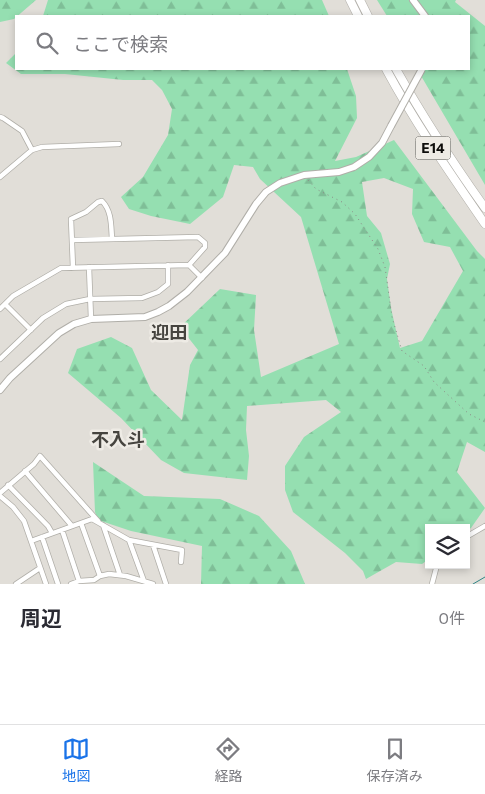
<!DOCTYPE html>
<html lang="ja">
<meta charset="utf-8">
<style>
:root{--surface:#fff;--page:#f2f2f3;--text:#2b2b33;--muted:#7c7c81;--line:#e1e1e2;--accent:#1a73e8}
body{margin:0;font-family:Commissioner,"Noto Sans JP",sans-serif;background:var(--page);color:var(--text)}
.controls{position:absolute;right:15px;bottom:15px;display:grid;overflow:hidden;border-radius:0px;box-shadow:0 2px 8px #0003}
.controls button{width:45px;height:45px;display:grid;place-items:center;padding:0;border:0;border-bottom:1px solid var(--line);background:var(--surface);color:var(--text);font:25px sans-serif}
.list{margin:0;padding:0;list-style:none}
h2{display:flex;justify-content:space-between;align-items:center;height:65px;margin:0;padding:0 20px;font-size:21px}
h2 small{font-size:16px;font-weight:400;color:var(--muted)}
.icon{flex:none;width:28px;height:28px;fill:none;stroke:currentColor;stroke-width:2;stroke-linecap:round;stroke-linejoin:round}
.map{position:relative;flex:none;width:485px;height:584px;overflow:hidden}
.search{position:absolute;background:var(--surface);box-shadow:0 2px 8px #0003;left:15px;right:15px;top:15px;height:55px;display:flex;align-items:center;gap:12px;box-sizing:border-box;padding:0 18px;border-radius:0px;color:var(--muted);font-size:19px}
.sheet{height:140px;background:var(--surface)}
nav{display:flex;justify-content:space-around;align-items:center;box-sizing:border-box;height:70px;border-top:1px solid var(--line);background:var(--surface);font-size:14px;color:var(--muted)}
nav a{display:grid;justify-items:center;gap:2px}
nav .on{color:var(--accent)}
.map>svg:first-child{display:block}
.forest{fill:url(#forest-firs);fill-rule:evenodd}
.lines{fill:none;stroke-linecap:round;stroke-linejoin:round}
.stream{stroke:#328586;stroke-width:1}
.street-casing{stroke:#b0aea8;stroke-width:6}
.secondary-casing{stroke:#b0aea8;stroke-width:8}
.highway-casing{stroke:#b0aea8;stroke-width:9}
.path{stroke:#8c8a86;stroke-width:1;stroke-dasharray:1 4;stroke-linecap:butt}
.street{stroke:#fff;stroke-width:4.5}
.secondary{stroke:#fff;stroke-width:6}
.highway{stroke:#fff;stroke-width:8}
.secondary-bridge-casing{stroke:#b0aea8;stroke-width:8;stroke-linecap:butt}
.secondary-bridge{stroke:#fff;stroke-width:6}
.labels{text-anchor:middle;stroke-width:5;stroke-linejoin:round;paint-order:stroke}
.shield{fill:#eeebe5;stroke:#51504c;stroke-width:1}
.shield-label{font-size:14px;font-weight:bold;fill:#0e0d0b}
.quarter-label{font-size:18px;font-weight:bold;fill:#46443f;stroke:#eeebe5}
</style>
<div class="map">
<svg width="485" height="584" viewBox="0 0 485 584">
<defs>
<pattern id="forest-firs" width="22" height="20" patternUnits="userSpaceOnUse" patternTransform="scale(1.25)"><rect width="22" height="20" fill="#95dfb1"/><path d="M5 1l3.5 6h-7zM16 11l3.5 6h-7z" fill="#7fbe97"/></pattern>
</defs>
<rect width="100%" height="100%" fill="#e1ded8"/>
<path class="forest" d="M 0,0 L 36,0 L 14,19 L 0,22 Z
M 48,0 L 322,0 L 329,16 L 43,16 Z
M 377,0 L 456,0 L 455,2 L 485,26 L 485,185 L 417,69 L 469,69 L 469,16 L 387,16 Z
M 16,53 L 16,69 L 347,69 L 356,96 L 357,118 L 335,161 L 356,157 L 394,140 L 477,251 L 485,259 L 485,452 L 467,442 L 457,472 L 485,508 L 471,528 L 466,531 L 466,528 L 429,528 L 429,559 L 422,564 L 396,562 L 366,579 L 363,571 L 345,553 L 293,512 L 285,490 L 285,466 L 304,437 L 341,412 L 326,400 L 247,406 L 246,430 L 249,456 L 247,480 L 184,473 L 161,460 L 121,418 L 68,373 L 77,349 L 111,337 L 132,348 L 151,390 L 182,420 L 190,365 L 198,350 L 180,327 L 220,289 L 256,295 L 254,330 L 261,377 L 339,344 L 301,217 L 260,179 L 253,167 L 234,165 L 223,197 L 190,224 L 151,216 L 129,209 L 121,197 L 143,177 L 168,135 L 172,109 L 162,90 L 152,80 L 123,80 L 65,74 L 21,74 L 6,63 ZM 384,178 L 413,189 L 412,214 L 424,242 L 450,247 L 463,271 L 422,341 L 400,348 L 391,308 L 387,279 L 390,264 L 381,233 L 367,216 L 362,182 Z
M 93,462 L 144,496 L 220,499 L 259,516 L 291,551 L 305,584 L 201,584 L 202,546 L 131,531 L 98,520 L 95,512 Z"/>
<g class="lines">
<path class="stream" d="M 473,584 L 485,577"/>
<g class="street-casing">
<path id="street" d="M 0,117 L 3,118 L 22,131 L 32,150
M 0,177 L 32,150 L 42,147 L 119,144
M 189,265 L 202,278
M 89,267 L 91,319
M 73,268 L 71,219 L 86,212 L 98,202 L 102,201 C 112,211 111,226 112,239
M 5,304 L 31,330
M 0,309 L 13,296 L 61,268 L 189,265 L 205,247 L 205,243 L 198,237 L 72,240
M 0,359 L 43,318 L 66,304 L 90,299 L 142,298 L 158,292 L 168,284 L 168,265
M 25,471 L 72,526
M 8,485 L 48,526 L 52,533
M 0,493 L 34,464 L 40,456 L 98,521
M 0,496 L 13,507 L 24,521 L 46,584
M 81,523 L 100,576
M 103,525 L 120,575
M 62,530 L 79,581
M 42,537 L 58,584
M 466,537 L 485,526
M 129,540 L 144,581
M 31,541 L 92,519 L 129,540 L 182,550 L 181,562
M 153,545 L 166,584
M 16,584 L 40,568
M 71,584 L 79,581 L 94,580 L 100,576 L 109,574 L 126,576 L 153,584
M 432,584 L 437,565"/>
</g>
<g class="secondary-casing">
<path id="secondary" d="M 413,0 L 425,16
M 0,390 L 10,378 L 59,333 L 74,324 L 91,319 L 145,317 L 158,312 L 169,306 L 187,292 L 225,253 L 256,204 L 266,192 L 280,183 L 304,175 L 339,172 L 354,167 L 369,157 L 382,143 L 391,126"/>
</g>
<g class="highway-casing">
<path id="highway" d="M 350,0 L 358,16
M 360,0 L 368,16
M 386,69 C 415,123 450,173 485,224
M 396,69 C 423,117 453,163 485,208"/>
</g>
<path class="path" d="M 308,180 L 316,189 L 342,202 L 355,214 L 378,249 L 385,267 L 392,317 L 402,351 L 424,366 L 434,382 L 469,414 L 485,422"/>
<use href="#street" class="street"/>
<use href="#secondary" class="secondary"/>
<use href="#highway" class="highway"/>
<g class="secondary-bridge-casing">
<path id="secondary-bridge" d="M 391,126 L 422,69"/>
</g>
<use href="#secondary-bridge" class="secondary-bridge"/>
</g>
<g class="labels">
<rect class="shield" x="415.5" y="136.5" width="35" height="23" rx="4"/>
<g class="shield-label">
<text x="433" y="153">E14</text>
</g>
<g class="quarter-label">
<text x="169" y="339">迎田</text>
<text x="118" y="446">不入斗</text>
</g>
</g>
</svg>
<div class="controls">
<button><svg class="icon" aria-label="layers" viewBox="0 0 24 24"><path d="M12 4l9 5-9 5-9-5zM3 14l9 5 9-5"/></svg></button>
</div>
<div class="search"><svg class="icon" aria-label="search" viewBox="0 0 24 24"><circle cx="10" cy="10" r="6"/><path d="M15 15l6 6"/></svg>ここで検索</div>
</div>
<section class="sheet">
<h2>周辺<small>0件</small></h2>
<ul class="list">
</ul>
</section>
<nav>
<a class="on"><svg class="icon" aria-label="map" viewBox="0 0 24 24"><path d="M3 6l6-2 6 2 6-2v14l-6 2-6-2-6 2zM9 4v14M15 6v14"/></svg>地図</a>
<a><svg class="icon" aria-label="directions" viewBox="0 0 24 24"><path d="M12 3l9 9-9 9-9-9zM9 14v-3h6M13 9l2 2-2 2"/></svg>経路</a>
<a><svg class="icon" aria-label="saved" viewBox="0 0 24 24"><path d="M7 4h10v16l-5-4-5 4z"/></svg>保存済み</a>
</nav>
